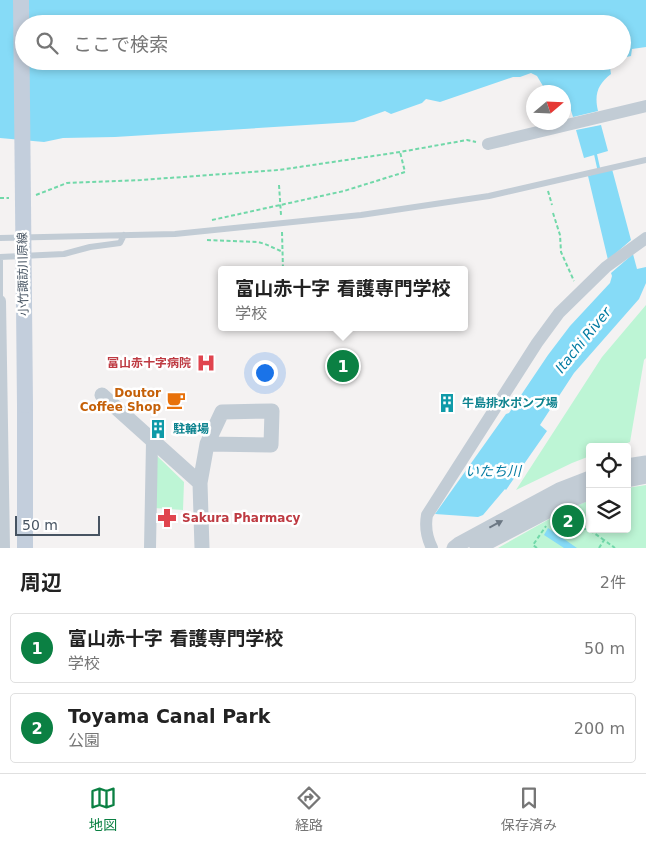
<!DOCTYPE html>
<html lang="ja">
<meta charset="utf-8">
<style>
:root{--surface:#fff;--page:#f2f2f2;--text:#222;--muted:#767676;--line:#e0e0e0;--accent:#0b8043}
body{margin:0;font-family:"DejaVu Sans","Noto Sans JP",sans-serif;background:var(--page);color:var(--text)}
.controls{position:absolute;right:15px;bottom:15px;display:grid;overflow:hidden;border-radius:5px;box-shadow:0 2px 8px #0003}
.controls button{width:45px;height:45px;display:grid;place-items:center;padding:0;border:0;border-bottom:1px solid var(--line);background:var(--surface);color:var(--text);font:25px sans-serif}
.compass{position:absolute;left:526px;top:85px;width:45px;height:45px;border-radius:50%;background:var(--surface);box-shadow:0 2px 8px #0003;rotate:71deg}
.scale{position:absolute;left:15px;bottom:12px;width:85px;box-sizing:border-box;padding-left:5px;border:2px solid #475462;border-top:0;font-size:14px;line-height:18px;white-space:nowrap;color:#475462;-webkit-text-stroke:4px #fff;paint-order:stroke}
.you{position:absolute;left:264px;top:372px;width:18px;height:18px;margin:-12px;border:4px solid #fff;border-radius:50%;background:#1a73e8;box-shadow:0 0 0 8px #1a73e833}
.badge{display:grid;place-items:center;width:32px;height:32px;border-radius:50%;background:var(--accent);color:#fff;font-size:16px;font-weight:700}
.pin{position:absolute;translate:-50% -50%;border:2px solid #fff;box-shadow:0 1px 5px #0006}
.popup{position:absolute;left:218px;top:266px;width:250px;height:65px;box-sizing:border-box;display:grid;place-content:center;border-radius:5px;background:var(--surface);filter:drop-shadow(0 1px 4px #0005);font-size:16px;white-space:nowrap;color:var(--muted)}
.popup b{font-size:19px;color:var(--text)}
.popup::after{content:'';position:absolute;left:50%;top:100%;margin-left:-10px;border:10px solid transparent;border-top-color:var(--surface)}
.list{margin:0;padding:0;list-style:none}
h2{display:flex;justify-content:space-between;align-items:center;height:65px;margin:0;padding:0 20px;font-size:21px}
h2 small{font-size:16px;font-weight:400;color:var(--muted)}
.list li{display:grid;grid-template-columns:32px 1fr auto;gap:15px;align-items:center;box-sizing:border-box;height:70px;margin:0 10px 10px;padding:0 10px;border:1px solid var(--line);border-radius:5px}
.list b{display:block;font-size:19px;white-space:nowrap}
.list p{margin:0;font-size:16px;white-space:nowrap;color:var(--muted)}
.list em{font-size:16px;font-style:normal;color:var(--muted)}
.icon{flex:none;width:28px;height:28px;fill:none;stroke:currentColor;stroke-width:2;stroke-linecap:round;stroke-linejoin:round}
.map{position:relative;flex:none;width:646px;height:548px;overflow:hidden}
.search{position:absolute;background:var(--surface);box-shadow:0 2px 8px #0003;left:15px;right:15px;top:15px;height:55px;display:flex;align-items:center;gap:12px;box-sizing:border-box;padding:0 18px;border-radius:28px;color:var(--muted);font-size:19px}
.sheet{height:225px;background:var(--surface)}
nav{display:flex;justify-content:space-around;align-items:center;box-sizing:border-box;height:70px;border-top:1px solid var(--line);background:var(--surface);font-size:14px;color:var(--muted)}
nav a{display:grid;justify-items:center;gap:2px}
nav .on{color:var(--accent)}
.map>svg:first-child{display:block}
.green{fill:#bdf5d5}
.water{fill:#86dbf7}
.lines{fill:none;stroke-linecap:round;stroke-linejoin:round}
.stream{stroke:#86dbf7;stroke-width:3}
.path{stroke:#71d8a9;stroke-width:2;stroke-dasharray:4 2.5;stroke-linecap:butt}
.service{stroke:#c2ccd5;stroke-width:6}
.minor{stroke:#c2ccd5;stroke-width:12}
.tertiary{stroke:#c2ccd5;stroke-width:15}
.secondary{stroke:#c3cedc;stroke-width:16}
.secondary-bridge{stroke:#c3cedc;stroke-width:16}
.oneway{fill:#6c7884}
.labels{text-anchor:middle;stroke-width:5;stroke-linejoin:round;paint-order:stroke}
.street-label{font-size:12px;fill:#475462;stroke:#fff}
.health-label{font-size:12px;font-weight:bold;fill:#be3a42;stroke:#fff;text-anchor:end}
.food-label{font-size:12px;font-weight:bold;fill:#c56008;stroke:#fff;text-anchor:end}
.culture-label{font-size:12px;font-weight:bold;fill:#0d838f;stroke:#fff;text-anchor:start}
.water-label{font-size:14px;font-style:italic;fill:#037ba2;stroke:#fff}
</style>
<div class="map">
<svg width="646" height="548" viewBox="0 0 646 548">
<rect width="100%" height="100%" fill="#f4f2f2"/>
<path class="green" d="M 646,305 L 646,358 L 644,360 L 630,442 L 617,447 L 590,447 L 590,456 L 572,463 L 516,490 L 602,357 Z
M 154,453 L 184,482 L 183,510 L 154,508 Z
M 646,485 L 646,548 L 498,548 L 560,513 L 590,500 L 590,529 L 627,529 L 627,488 Z"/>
<path class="water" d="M 0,0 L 646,0 L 646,47 L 632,49 L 631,56 L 622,58 L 622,24 L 24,24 L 24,61 L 609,61 L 611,74 C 598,84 594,94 598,111 L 573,117 L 569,104 L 564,97 L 564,92 L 546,91 L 537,76 L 531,73 L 520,77 L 513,77 L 440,102 L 426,99 L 422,103 L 391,114 L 385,111 L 354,122 L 115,137 L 63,138 L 44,142 L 0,138 Z
M 601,125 L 608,151 L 584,158 L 576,130 Z
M 612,169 L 631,240 L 608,260 L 588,176 Z
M 633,254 L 637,269 L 646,267 L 646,283 L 639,299 L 574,373 L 540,425 L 547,431 L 506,490 L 505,489 L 483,515 L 478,517 L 435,514 L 506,414 L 509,413 L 548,355 L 570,326 L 610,283 L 612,276 L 611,273 Z
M 548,528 L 577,548 L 564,548 L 544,535 Z"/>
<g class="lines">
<path class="stream" d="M 595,152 L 599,170"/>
<path class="path" d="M 279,185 L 281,215
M 548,191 L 552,205
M 36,195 L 67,183 L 141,180 L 279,170 L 400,152 L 467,140 L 476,142
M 0,198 L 9,198
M 553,213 L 560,235 L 561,252 L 574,281
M 212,220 L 344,191 L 405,172 L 400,152
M 282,232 L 283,270
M 207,240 L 258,242 L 265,244 L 283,252
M 627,508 L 629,508
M 561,519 L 577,529 L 588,529 L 604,540
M 588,529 L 590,514
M 537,548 L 533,545 L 546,526
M 599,548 L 604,540 L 615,548"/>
<path class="service" d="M 0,238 L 175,234 L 361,215 L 489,196 L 646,160
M 0,257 L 64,254 L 90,247 L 120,243 L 124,235
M 0,301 L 0,257"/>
<path class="minor" d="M 488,144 L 646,106
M 0,301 L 4,548
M 150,548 L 152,442
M 432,548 C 427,538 425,526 427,515 L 537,343 L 559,313 L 606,267 L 646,238"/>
<path class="tertiary" d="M 102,395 L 200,483 L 202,548
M 627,466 L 646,463
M 627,480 L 646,476
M 200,483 L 207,444 L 222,412 L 272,411 L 271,445 L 207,444
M 454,548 L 459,544 L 559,490 L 590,478
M 477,548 L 559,505 L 590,492"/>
<path class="secondary" d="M 25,405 L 25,548"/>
<path class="secondary-bridge" d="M 21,0 L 25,405"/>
</g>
<defs><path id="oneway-solid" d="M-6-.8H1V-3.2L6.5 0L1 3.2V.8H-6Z" transform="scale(1.25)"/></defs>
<use class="oneway" href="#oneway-solid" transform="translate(496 524) rotate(-28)"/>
<defs>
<g id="hospital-bare" transform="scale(1.5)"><path d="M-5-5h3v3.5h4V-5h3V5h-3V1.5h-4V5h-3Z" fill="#e0444e" stroke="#fff" stroke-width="2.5" paint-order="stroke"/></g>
<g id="cafe-bare" transform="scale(1.5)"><path d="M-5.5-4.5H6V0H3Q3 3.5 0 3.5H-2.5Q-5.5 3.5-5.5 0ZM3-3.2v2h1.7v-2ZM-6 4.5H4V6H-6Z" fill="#e8710a" stroke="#fff" stroke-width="2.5" paint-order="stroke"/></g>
<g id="building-bare" transform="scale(1.5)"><path d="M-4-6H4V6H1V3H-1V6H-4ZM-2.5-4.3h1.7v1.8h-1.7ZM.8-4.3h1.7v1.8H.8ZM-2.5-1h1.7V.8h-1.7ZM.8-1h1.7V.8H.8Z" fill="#0f9aa8" stroke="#fff" stroke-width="2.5" paint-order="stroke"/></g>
<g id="pharmacy-bare" transform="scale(1.5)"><path d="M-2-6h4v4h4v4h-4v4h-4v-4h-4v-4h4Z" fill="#e0444e" stroke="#fff" stroke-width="2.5" paint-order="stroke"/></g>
</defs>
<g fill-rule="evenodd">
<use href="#hospital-bare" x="206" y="363"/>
<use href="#cafe-bare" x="176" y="400"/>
<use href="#building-bare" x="447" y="403"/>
<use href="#building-bare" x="158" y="429"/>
<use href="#pharmacy-bare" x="167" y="518"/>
</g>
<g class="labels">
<g class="street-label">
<text transform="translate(23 274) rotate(-91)" y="4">小竹諏訪川原線</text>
</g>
<g class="health-label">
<text x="191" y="367">富山赤十字病院</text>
<text x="182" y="522" text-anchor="start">Sakura Pharmacy</text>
</g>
<g class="food-label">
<text x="161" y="397">Doutor<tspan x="161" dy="14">Coffee Shop</tspan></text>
</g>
<g class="culture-label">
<text x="462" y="407">牛島排水ポンプ場</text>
<text x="173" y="433">駐輪場</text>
</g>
<g class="water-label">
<text transform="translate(583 340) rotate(-51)" y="5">Itachi River</text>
<text x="493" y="476">いたち川</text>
</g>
</g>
</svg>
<div class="controls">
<button><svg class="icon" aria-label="locate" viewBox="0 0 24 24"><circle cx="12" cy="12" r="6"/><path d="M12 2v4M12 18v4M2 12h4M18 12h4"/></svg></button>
<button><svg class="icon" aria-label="layers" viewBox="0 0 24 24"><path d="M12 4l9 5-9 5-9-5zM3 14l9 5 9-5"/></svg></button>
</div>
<svg class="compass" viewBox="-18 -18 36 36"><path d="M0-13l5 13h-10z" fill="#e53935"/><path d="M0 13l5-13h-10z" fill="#767676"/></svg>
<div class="scale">50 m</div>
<div class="you"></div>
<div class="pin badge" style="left:343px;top:366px">1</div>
<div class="popup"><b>富山赤十字 看護専門学校</b>学校</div>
<div class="pin badge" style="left:568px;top:521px">2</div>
<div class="search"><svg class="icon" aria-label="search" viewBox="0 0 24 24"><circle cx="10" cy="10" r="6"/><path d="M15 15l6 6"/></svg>ここで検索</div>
</div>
<section class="sheet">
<h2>周辺<small>2件</small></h2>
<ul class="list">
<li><span class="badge">1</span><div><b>富山赤十字 看護専門学校</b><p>学校</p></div><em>50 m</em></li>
<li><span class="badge">2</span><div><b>Toyama Canal Park</b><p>公園</p></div><em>200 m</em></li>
</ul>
</section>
<nav>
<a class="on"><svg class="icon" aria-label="map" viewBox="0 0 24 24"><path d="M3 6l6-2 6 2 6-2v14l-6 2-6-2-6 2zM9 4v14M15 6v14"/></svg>地図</a>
<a><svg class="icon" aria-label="directions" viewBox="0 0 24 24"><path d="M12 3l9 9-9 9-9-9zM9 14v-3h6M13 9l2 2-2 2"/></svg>経路</a>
<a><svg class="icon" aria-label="saved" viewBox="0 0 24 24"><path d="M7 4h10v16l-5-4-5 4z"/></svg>保存済み</a>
</nav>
